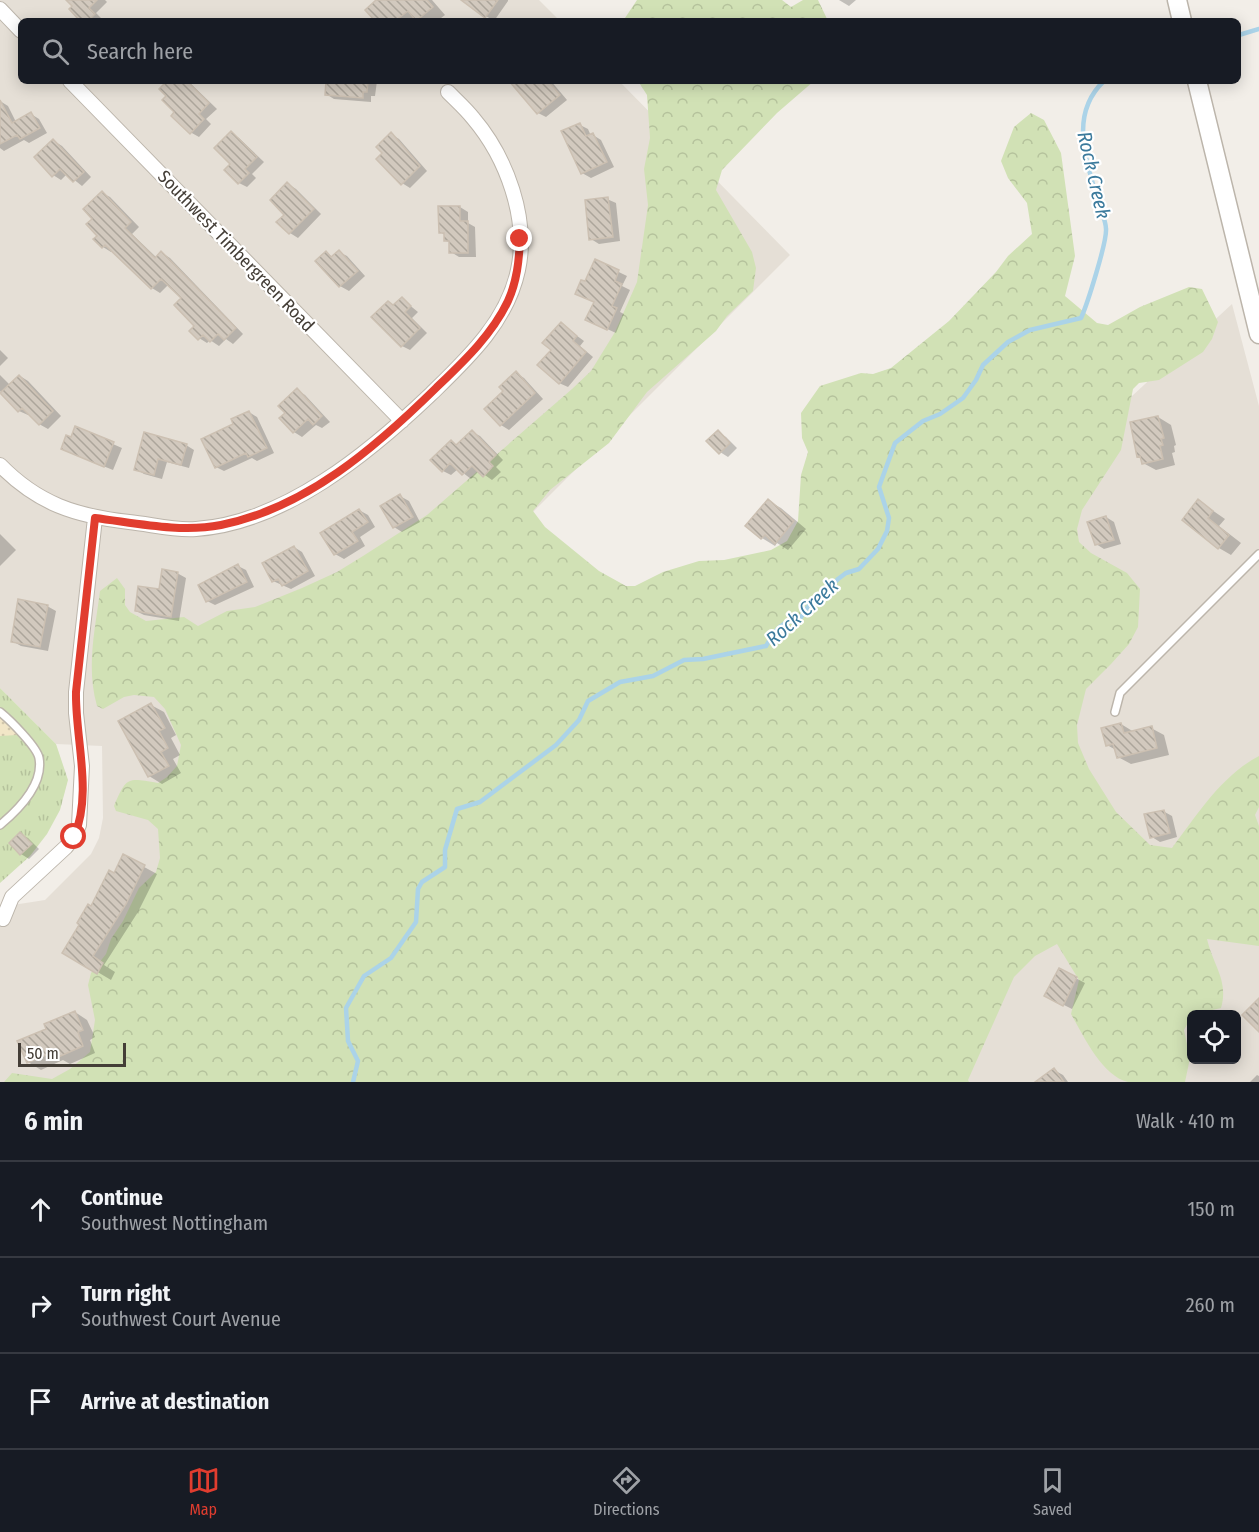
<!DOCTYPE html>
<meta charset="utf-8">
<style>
:root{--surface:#171b24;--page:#242831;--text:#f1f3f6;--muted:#9ea1a6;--line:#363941;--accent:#e13d2f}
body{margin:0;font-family:"Fira Sans Condensed",sans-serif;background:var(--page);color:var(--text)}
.controls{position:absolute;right:18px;bottom:18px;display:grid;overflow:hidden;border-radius:9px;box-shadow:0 3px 15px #0003}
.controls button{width:54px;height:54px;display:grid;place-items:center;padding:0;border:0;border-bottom:2px solid var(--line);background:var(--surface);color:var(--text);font:30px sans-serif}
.scale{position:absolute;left:18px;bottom:15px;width:108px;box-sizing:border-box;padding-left:6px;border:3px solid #443e37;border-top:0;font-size:16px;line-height:21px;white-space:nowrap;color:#443e37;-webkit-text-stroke:4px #fff;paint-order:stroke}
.stop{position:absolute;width:18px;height:18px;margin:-14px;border:4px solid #e13d2f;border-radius:50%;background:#fff}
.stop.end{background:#e13d2f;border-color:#fff;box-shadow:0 2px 6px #0008}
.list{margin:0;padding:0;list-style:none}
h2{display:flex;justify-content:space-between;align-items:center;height:78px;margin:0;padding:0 24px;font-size:26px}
h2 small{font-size:20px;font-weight:400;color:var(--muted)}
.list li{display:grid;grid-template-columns:39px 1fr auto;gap:18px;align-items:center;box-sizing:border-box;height:96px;padding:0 24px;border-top:2px solid var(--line)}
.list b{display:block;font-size:22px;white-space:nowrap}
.list p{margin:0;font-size:20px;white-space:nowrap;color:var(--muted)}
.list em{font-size:20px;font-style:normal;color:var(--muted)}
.icon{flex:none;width:33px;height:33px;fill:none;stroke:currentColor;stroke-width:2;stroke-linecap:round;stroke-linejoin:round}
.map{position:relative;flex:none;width:1259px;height:1082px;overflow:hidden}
.search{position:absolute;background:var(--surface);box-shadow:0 3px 15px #0003;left:18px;right:18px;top:18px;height:66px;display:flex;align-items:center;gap:15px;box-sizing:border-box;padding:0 21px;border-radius:9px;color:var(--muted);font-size:22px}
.sheet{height:366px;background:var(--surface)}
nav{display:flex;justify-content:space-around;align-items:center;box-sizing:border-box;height:84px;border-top:2px solid var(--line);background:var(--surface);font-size:16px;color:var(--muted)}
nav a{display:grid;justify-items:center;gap:3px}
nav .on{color:var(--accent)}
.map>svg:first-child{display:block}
.residential{fill:#e5dfd6;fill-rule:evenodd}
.grass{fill:url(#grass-tufts)}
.forest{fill:url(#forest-crowns)}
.sand{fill:url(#sand-dots)}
.shadow{fill:#0003}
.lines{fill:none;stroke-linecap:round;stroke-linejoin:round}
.stream{stroke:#abd3e8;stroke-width:4.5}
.building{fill:url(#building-back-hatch);stroke:#ccc0b2;stroke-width:1.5}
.service-casing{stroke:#bcb5ab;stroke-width:10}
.minor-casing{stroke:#bcb5ab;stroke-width:16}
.tertiary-casing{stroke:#bcb5ab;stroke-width:21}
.service{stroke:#fff;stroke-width:7}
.minor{stroke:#fff;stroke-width:14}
.tertiary{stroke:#fff;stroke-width:18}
.route{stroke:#e13d2f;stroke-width:8}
.labels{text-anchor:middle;stroke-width:4.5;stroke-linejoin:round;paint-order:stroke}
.street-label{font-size:18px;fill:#443e37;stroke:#fff}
.water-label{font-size:20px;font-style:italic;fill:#3b7a9c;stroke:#fff}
</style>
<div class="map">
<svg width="1259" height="1082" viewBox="0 0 1259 1082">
<defs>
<pattern id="grass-tufts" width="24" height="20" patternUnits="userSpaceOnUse" patternTransform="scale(1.5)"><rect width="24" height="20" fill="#d1e1b5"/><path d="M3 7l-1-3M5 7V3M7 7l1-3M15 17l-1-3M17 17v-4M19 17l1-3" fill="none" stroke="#b5c29c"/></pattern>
<pattern id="forest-crowns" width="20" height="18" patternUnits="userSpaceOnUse" patternTransform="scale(1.5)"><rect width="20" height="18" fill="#d1e1b5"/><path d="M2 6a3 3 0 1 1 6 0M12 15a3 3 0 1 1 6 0" fill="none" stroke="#b5c29c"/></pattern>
<pattern id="sand-dots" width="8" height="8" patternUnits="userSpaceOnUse" patternTransform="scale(1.5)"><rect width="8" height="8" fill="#f2e6c7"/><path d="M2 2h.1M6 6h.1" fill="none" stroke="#d1c6ac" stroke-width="1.8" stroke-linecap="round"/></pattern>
<pattern id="building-back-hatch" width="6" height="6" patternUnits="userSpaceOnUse" patternTransform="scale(1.5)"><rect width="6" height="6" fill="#d2c9be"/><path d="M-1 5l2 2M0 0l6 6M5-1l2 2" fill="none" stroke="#aca59b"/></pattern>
</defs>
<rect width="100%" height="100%" fill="#f2eee8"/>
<path class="residential" d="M 0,0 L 539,0 L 560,21 L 21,21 L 21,81 L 619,81 L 790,255 L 164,881 L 351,1082 L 0,1082 L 0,907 L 45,900 L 91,854 L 99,838 L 103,818 L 102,746 L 56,744 L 0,688 Z
M 1232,304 L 1259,406 L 1259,1082 L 387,1082 ZM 1192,1014 L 1236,1014 L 1236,1060 L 1192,1060 Z"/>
<path class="grass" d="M 0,688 L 56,744 L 68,780 L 60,810 L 47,834 L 30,856 L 0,883 Z"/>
<path class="forest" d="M 637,0 L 782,0 L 791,7 L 803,0 L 818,0 L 828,21 L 623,21 Z
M 638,81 L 814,81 L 777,113 L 722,170 L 716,190 L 752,252 L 756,268 L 753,291 L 727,316 L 716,331 L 647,392 L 609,443 L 550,490 L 533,511 L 545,527 L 599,571 L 626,586 L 635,586 L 663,572 L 699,561 L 724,560 L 771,550 L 787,541 L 798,521 L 801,475 L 808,452 L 802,438 L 801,413 L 820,386 L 861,373 L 873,374 L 891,368 L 949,321 L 996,272 L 1008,256 L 1032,234 L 1027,203 L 1008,178 L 1001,161 L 1014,127 L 1031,113 L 1044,120 L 1061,153 L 1075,256 L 1065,296 L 1097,323 L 1108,325 L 1140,307 L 1189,287 L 1202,289 L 1218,322 L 1212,339 L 1203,352 L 1159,380 L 1139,383 L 1133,389 L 1121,450 L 1082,510 L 1077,529 L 1079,542 L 1091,553 L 1127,573 L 1140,589 L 1138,627 L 1129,644 L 1111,664 L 1086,689 L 1077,725 L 1078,743 L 1089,769 L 1116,812 L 1150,845 L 1172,848 C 1197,815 1221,776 1259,756 L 1259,807 L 1255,815 L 1259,826 L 1259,946 L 1207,939 C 1213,965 1229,981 1221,1008 L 1208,1011 L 1195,1010 L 1184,1030 L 1190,1058 L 1185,1082 L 1128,1082 C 1102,1076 1083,1035 1071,1014 L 1079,980 L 1057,944 L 1035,956 L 1014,977 L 968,1080 L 969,1082 L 4,1082 L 12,1073 L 52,1079 L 70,1069 L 90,1052 L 95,1020 L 88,985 L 91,973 L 106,954 L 111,939 L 123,921 L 139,888 L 156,872 L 160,858 L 158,829 L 148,820 L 116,811 L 114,806 C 127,776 127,778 158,783 L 167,777 L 177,766 L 181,745 L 165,709 L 154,697 L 134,695 L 124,697 L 103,709 L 97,706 C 86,668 95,630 100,591 L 117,578 L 125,589 L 125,605 L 130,612 L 146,621 L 184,617 L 198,626 L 227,611 L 255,607 L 302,588 L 337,572 L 363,556 L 427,515 L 572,389 L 591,371 L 615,332 L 637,282 L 648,205 L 644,169 L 650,138 L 647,95 Z"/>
<path class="sand" d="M 0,717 L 11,723 L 18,732 L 17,735 L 0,736 Z"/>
<path class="shadow" d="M 68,0 L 105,0 L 107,2 L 96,13 L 102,19 L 100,21 L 82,21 L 74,6 Z
M 379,0 L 432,0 L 445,15 L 437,21 L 377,21 Z
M 472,0 L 508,0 L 508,1 L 494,21 L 486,16 Z
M 839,0 L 856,0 L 849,6 Z
M 169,81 L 188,81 L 217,109 L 206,119 L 211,124 L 199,137 L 190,132 L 177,112 L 168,96 Z
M 327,81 L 377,81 L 375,96 L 371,96 L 371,102 L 334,99 L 326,94 Z
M 511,81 L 551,81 L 567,100 L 546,117 L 538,113 Z
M 0,101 L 8,106 L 16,122 L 31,114 L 39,119 L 47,133 L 29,143 L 24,140 L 4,151 L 0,148 Z
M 580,125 L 588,129 L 591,136 L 593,135 L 601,140 L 614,167 L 591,178 L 582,173 Z
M 231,133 L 239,138 L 264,162 L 252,174 L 256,178 L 247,187 L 239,183 L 232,164 Z
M 391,134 L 399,139 L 427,171 L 410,188 L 402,183 L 384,153 Z
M 54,141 L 62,146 L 91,177 L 82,186 L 67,174 L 61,180 L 53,175 Z
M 288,184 L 296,189 L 321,214 L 298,238 L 290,233 L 287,214 Z
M 102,193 L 110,197 L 139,227 L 132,234 L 157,258 L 162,253 L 170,258 L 243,334 L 233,344 L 226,339 L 219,346 L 210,340 L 207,343 L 199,338 L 196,326 L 183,298 L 169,284 L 160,293 L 152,288 L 112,250 L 111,252 L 103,247 L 94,219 Z
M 607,199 L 616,203 L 620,241 L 599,244 L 591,239 Z
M 460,207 L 468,212 L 468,223 L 475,227 L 476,257 L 459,257 L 451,252 L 451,243 L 446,241 L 445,235 L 440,232 Z
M 339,252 L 347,256 L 365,276 L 349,291 L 340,286 L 317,261 L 326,253 L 333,257 Z
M 596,261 L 627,276 L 622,286 L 630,290 L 620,312 L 624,314 L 616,333 L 596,324 L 595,302 L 585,283 Z
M 402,299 L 418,312 L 412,318 L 427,333 L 410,350 L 402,346 L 394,306 Z
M 561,324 L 584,341 L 580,346 L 593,357 L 568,387 L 559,383 L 553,350 Z
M 0,350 L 8,358 L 0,366 Z
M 516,373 L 524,378 L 543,399 L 509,430 L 501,425 L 505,391 Z
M 0,375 L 10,385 L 20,376 L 28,381 L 61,416 L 48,429 L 39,424 L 30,414 L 28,415 L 19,411 L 0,391 Z
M 297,390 L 305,395 L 330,422 L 322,428 L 316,425 L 302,437 L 294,432 L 281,418 L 287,413 Z
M 249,412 L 257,417 L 274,453 L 257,461 L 252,458 L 224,471 L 216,467 L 235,425 Z
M 1158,417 L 1171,425 L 1176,445 L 1174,446 L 1175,452 L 1172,453 L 1175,465 L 1156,470 L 1143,463 L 1142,458 L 1138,456 Z
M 76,428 L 122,448 L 113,470 L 71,453 Z
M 472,432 L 480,436 L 503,460 L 496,467 L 501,472 L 492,480 L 479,471 L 471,479 L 458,469 L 451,475 L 443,471 L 457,446 Z
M 718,432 L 726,437 L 737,448 L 728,457 L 720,452 Z
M 186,445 L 194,450 L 189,468 L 167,462 L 162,479 L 144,474 L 136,469 Z
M 400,496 L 409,501 L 420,522 L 402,532 L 394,527 Z
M 768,501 L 781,508 L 806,529 L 788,550 L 777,543 L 775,546 L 762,538 L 747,526 Z
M 1199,501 L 1225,519 L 1219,526 L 1241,543 L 1231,555 L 1219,548 Z
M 359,510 L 368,515 L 375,527 L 360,537 L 365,546 L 344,559 L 335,554 L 322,533 Z
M 1106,517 L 1114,522 L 1121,544 L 1104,549 L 1096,544 Z
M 0,534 L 16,550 L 0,566 Z
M 294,547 L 302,552 L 315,576 L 291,589 L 273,581 Z
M 238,566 L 246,570 L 254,587 L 215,605 L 207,601 Z
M 177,573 L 186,578 L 179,621 L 144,615 L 136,611 Z
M 47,606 L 56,611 L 48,651 L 21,646 L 12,641 Z
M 151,705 L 164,712 L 176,735 L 171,738 L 180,755 L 173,759 L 181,773 L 162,784 L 149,776 Z
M 1121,724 L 1134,732 L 1151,728 L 1164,735 L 1169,755 L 1131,764 L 1118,757 L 1116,750 L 1107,745 Z
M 1163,811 L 1172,816 L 1177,837 L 1160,842 L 1152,837 Z
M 20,834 L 28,838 L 39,849 L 29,859 L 21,854 L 11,843 Z
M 124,856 L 157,874 L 138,912 L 104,965 L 115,972 L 111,980 L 64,952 L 114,875 Z
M 1060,970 L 1085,983 L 1072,1009 L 1054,1000 Z
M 75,1012 L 87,1020 L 95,1037 L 90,1040 L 95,1053 L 70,1064 L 63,1060 L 41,1070 L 28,1062 L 48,1030 Z
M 1054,1070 L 1063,1075 L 1068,1082 L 1038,1082 Z
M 1257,1075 L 1259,1076 L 1259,1082 L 1250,1082 Z"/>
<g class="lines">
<path class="stream" d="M 1239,35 L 1259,29
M 353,1082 L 358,1061 L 348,1041 L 346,1008 L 364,976 L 391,958 L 416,922 L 418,889 L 422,882 L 445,867 L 445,850 L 457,809 L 480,802 L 556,745 L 579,720 L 588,701 L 620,682 L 653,676 L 684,660 L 703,659 L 766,646 C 775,631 780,621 799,620 L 810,604 L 821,597 L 838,579 L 846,573 L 859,569 L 878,549 L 887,531 L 889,518 L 879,487 L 895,443 L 923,421 L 940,414 L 963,398 L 976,380 L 983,365 L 1008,342 L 1030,330 L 1081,318 C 1087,305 1107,242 1106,229 C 1106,221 1101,211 1098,202 C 1087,161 1068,115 1104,81"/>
</g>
<path class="building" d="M 66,0 L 97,0 L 89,8 L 95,14 L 88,21 L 80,21 L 69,9 L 72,6 Z
M 376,0 L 427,0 L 433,7 L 416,21 L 408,11 L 395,21 L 375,21 L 365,10 Z
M 461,0 L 498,0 L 485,18 Z
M 167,81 L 187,81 L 209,103 L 199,114 L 204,119 L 190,134 L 171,116 L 174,112 L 162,100 L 166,96 L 159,89 Z
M 326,81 L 368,81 L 367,92 L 363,92 L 363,98 L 325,95 Z
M 509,81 L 548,81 L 560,95 L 537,114 Z
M 0,100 L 12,123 L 31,112 L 40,128 L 20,139 L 17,135 L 0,144 Z
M 580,123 L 586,136 L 593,133 L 607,162 L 581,174 L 561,131 Z
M 231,131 L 257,157 L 245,169 L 249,173 L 238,184 L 224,170 L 230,164 L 214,148 Z
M 391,132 L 420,166 L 401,185 L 376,159 L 382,153 L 376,147 Z
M 53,139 L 84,172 L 73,182 L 60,169 L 52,177 L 34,157 Z
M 287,182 L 314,209 L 289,234 L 276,222 L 284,215 L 270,200 Z
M 102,191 L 131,222 L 125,228 L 155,258 L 161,251 L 236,328 L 224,340 L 218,334 L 210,342 L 203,335 L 198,340 L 189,331 L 194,326 L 174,305 L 181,298 L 161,279 L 151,289 L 105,245 L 102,248 L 93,239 L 97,236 L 86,224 L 92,219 L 83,209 Z
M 608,197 L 613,237 L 589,240 L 585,200 Z
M 438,206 L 460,206 L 460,221 L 468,221 L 468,253 L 449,253 L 449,241 L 444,241 L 444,233 L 439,233 Z
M 339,250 L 358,271 L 339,287 L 315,261 L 326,251 L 331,257 Z
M 595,259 L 619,270 L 615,281 L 622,284 L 612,306 L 617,308 L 607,330 L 585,320 L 594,302 L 575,294 L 581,280 L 585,281 Z
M 402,297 L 411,306 L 405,312 L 420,328 L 401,347 L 371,317 L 388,301 L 393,305 Z
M 561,322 L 577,336 L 573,341 L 586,352 L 559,384 L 537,365 L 551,350 L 542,343 Z
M 516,371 L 535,393 L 500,426 L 484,409 L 503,391 L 499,387 Z
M 19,375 L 53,411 L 39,425 L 22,408 L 18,412 L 0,393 Z
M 297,388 L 322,416 L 313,425 L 308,419 L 293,433 L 279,418 L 285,413 L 278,406 Z
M 249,411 L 267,448 L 248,457 L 246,453 L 215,468 L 201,439 L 233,424 L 231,419 Z
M 1158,416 L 1164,438 L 1161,439 L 1163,445 L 1160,446 L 1163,459 L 1142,464 L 1140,456 L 1137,457 L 1130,422 Z
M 75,426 L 114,442 L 104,467 L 61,449 L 66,435 L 71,437 Z
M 472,430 L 496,455 L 489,462 L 493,466 L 483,477 L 472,466 L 462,475 L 450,463 L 442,472 L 430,460 L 451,440 L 456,445 Z
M 718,430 L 730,443 L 719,454 L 706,441 Z
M 144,432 L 187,444 L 181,465 L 158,459 L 154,475 L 134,470 Z
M 400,494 L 413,517 L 393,528 L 380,506 Z
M 768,499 L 794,521 L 775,544 L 765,535 L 761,539 L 745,526 Z
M 1198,499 L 1213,511 L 1208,518 L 1229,535 L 1218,549 L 1182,520 Z
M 359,509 L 368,522 L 352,532 L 358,541 L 334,555 L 320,533 Z
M 1106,516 L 1114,540 L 1095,545 L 1087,522 Z
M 294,546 L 308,571 L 282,586 L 278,579 L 272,582 L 262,563 Z
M 238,564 L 247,582 L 206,602 L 198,585 Z
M 162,569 L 178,572 L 171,617 L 135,611 L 138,586 L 159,589 Z
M 18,599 L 48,605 L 40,647 L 11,642 Z
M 151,703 L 165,728 L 159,731 L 168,748 L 161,752 L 169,766 L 148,777 L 118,721 Z
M 1121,723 L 1124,733 L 1152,726 L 1157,748 L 1117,758 L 1113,744 L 1106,746 L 1101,728 Z
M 1164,810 L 1170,833 L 1150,838 L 1144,814 Z
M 20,832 L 32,844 L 20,855 L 9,843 Z
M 123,854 L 145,865 L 126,904 L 93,956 L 103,963 L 97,974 L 62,953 L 79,925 L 77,923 L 88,904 L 91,906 L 109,870 L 114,873 Z
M 1059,968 L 1077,977 L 1063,1006 L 1044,996 Z
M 1259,998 L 1259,1032 L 1242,1015 Z
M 75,1011 L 83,1030 L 78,1032 L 83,1046 L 56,1058 L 53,1052 L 27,1063 L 17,1041 L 46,1029 L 44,1024 Z
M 1054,1068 L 1064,1082 L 1035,1082 Z"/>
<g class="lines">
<g class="service-casing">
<path id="service" d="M 0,712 C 10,720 37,747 39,758 C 44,785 18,810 0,825
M 1115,712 L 1120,693 L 1259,554"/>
</g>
<g class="minor-casing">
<path id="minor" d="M 0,9 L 21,31
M 70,81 L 402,421
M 0,465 C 38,504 76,516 129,522 C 150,524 175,531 196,529 C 285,523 370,452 431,394 C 467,359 507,322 518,270 C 529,219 507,158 473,118 C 466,109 457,101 448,92
M 3,919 L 12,897 L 66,847 L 74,837 L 79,825 L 82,766 L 76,713 L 76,692 L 95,518"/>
</g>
<g class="tertiary-casing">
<path id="tertiary" d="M 1177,0 L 1182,21
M 1197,81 L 1259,334"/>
</g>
<use href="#service" class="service"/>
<use href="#minor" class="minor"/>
<use href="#tertiary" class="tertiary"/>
</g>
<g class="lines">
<path class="route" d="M 74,837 C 93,793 75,738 76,692 L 95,518 C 136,523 180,533 221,525 C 306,508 376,447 436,388 C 463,362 492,335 508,301 C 517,281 519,261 520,239"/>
</g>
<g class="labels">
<g class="street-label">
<text transform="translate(236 251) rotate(46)" y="6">Southwest Timbergreen Road</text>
</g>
<g class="water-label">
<text transform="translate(1094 175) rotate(77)" y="7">Rock Creek</text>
<text transform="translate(802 612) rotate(-42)" y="7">Rock Creek</text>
</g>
</g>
</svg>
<div class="controls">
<button><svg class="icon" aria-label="locate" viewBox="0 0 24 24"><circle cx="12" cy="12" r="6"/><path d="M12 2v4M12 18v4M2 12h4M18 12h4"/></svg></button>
</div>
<div class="scale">50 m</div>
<div class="stop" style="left:74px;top:837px"></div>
<div class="stop end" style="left:520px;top:239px"></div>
<div class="search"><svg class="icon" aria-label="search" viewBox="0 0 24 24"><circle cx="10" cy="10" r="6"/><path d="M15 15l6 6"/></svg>Search here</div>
</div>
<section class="sheet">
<h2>6 min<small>Walk · 410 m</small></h2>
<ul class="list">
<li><svg class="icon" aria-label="ahead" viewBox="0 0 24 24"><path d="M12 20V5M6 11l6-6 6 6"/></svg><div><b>Continue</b><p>Southwest Nottingham</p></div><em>150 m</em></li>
<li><svg class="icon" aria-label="right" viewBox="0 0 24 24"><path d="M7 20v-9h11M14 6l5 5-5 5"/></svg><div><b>Turn right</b><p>Southwest Court Avenue</p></div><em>260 m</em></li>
<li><svg class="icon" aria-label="arrive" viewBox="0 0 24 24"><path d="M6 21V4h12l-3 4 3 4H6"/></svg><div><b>Arrive at destination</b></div></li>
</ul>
</section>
<nav>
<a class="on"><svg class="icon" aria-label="map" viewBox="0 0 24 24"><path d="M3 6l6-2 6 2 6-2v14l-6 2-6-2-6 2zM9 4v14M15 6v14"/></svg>Map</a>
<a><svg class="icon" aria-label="directions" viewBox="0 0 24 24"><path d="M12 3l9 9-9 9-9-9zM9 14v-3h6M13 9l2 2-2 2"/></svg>Directions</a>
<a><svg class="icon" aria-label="saved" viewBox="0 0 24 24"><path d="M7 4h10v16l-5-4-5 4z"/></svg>Saved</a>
</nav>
